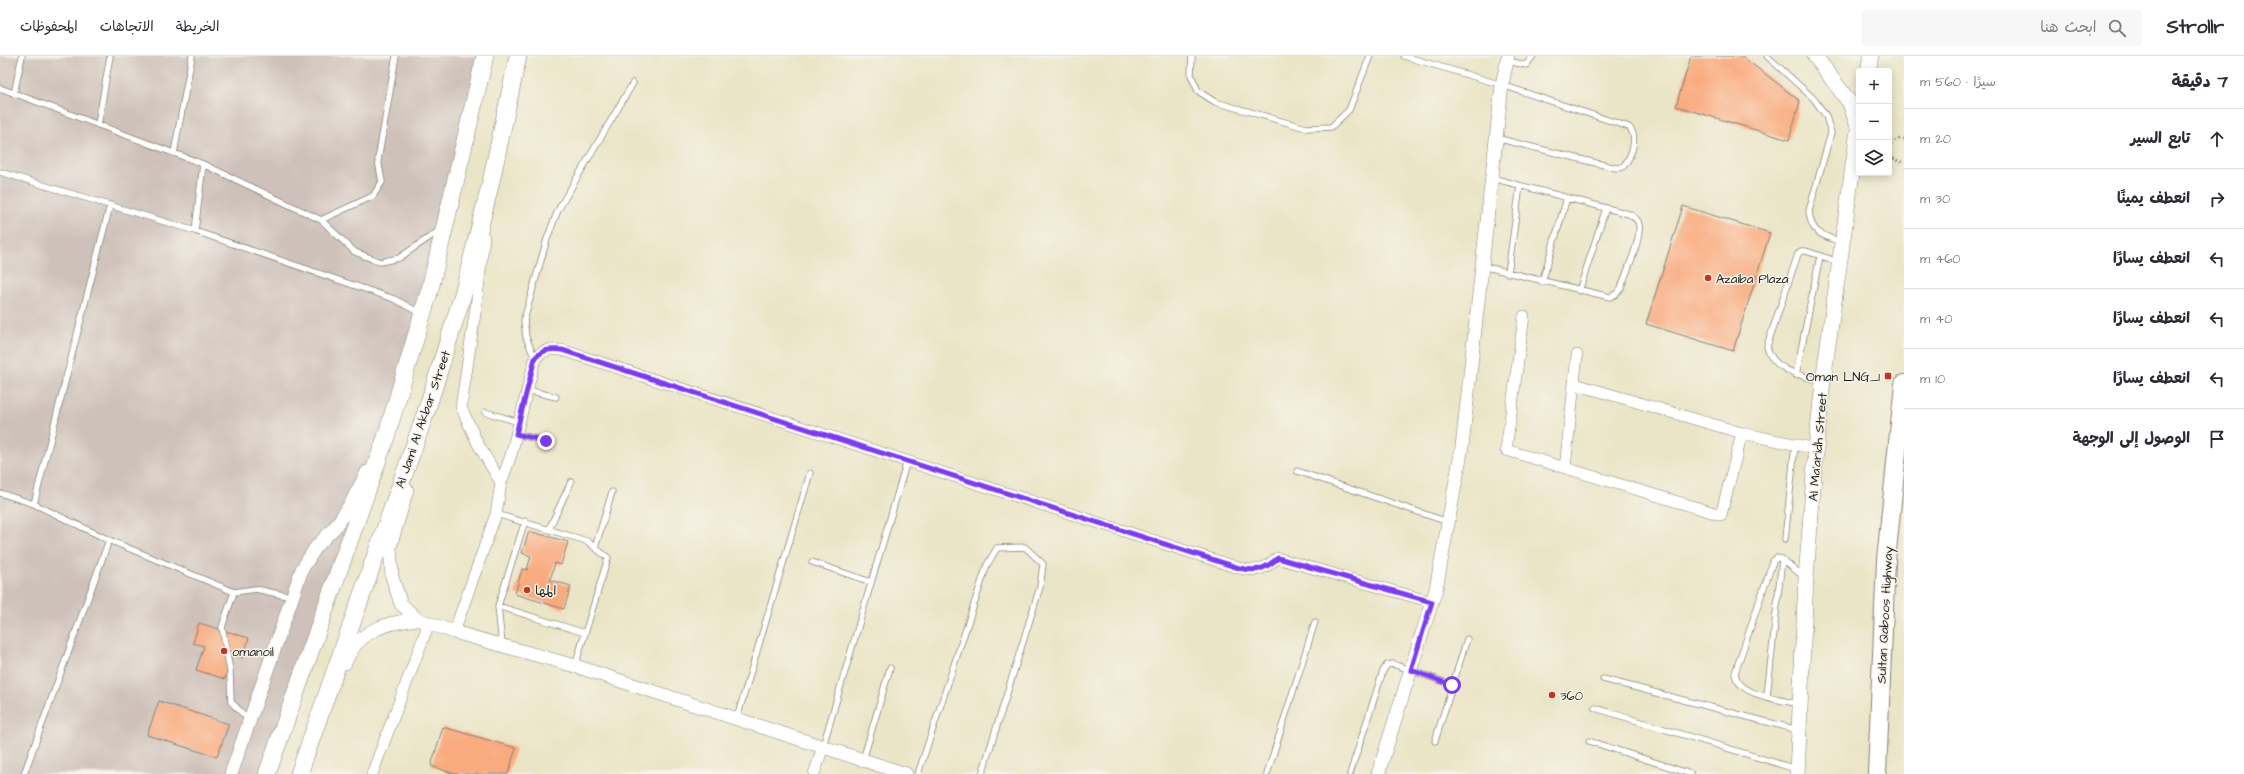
<!DOCTYPE html>
<html lang="ar">
<meta charset="utf-8">
<style>
:root{--surface:#fff;--page:#f7f7f7;--text:#2b2b33;--muted:#7c7c81;--line:#e1e1e2}
body{margin:0;font-family:"Architects Daughter","Playpen Sans Arabic",sans-serif;background:var(--page);color:var(--text);direction:rtl}
.controls{position:absolute;right:12px;top:12px;display:grid;overflow:hidden;border-radius:4px;box-shadow:0 2px 10px #0003}
.controls button{width:36px;height:36px;display:grid;place-items:center;padding:0;border:0;border-bottom:1px solid var(--line);background:var(--surface);color:var(--text);font:20px sans-serif}
.stop{position:absolute;width:12px;height:12px;margin:-9px;border:3px solid #7c3aed;border-radius:50%;background:#fff}
.stop.end{background:#7c3aed;border-color:#fff;box-shadow:0 1px 4px #0008}
.list{margin:0;padding:0;list-style:none}
h2{display:flex;justify-content:space-between;align-items:center;height:52px;margin:0;padding:0 16px;font-size:17px}
h2 small{font-size:13px;font-weight:400;color:var(--muted)}
.list li{display:grid;grid-template-columns:26px 1fr auto;gap:12px;align-items:center;box-sizing:border-box;height:60px;padding:0 16px;border-top:1px solid var(--line)}
.list b{display:block;font-size:15px;white-space:nowrap}
.list em{font-size:13px;font-style:normal;color:var(--muted)}
.icon{flex:none;width:22px;height:22px;fill:none;stroke:currentColor;stroke-width:2;stroke-linecap:round;stroke-linejoin:round}
.map{position:relative;flex:none;width:1904px;height:718px;overflow:hidden;direction:ltr}
header{display:flex;align-items:center;gap:24px;box-sizing:border-box;height:56px;padding:0 20px;background:var(--surface);border-bottom:1px solid var(--line)}
header strong{font-size:19px}
nav{display:flex;gap:22px;margin-inline-start:auto;font-size:14px}
.search{width:280px;height:36px;background:var(--page);display:flex;align-items:center;gap:10px;box-sizing:border-box;padding:0 14px;border-radius:4px;color:var(--muted);font-size:15px}
main{display:flex}
aside{flex:1;background:var(--surface)}
.map>svg:first-child{display:block}
.industrial{fill:#cec1ba}
.building{fill:#f9ab7f}
.lines{fill:none;stroke-linecap:round;stroke-linejoin:round}
.service-casing{stroke:#848072;stroke-width:7}
.minor-casing{stroke:#848072;stroke-width:12}
.tertiary-casing{stroke:#848072;stroke-width:14}
.secondary-casing{stroke:#848072;stroke-width:16}
.primary-casing{stroke:#848072;stroke-width:18}
.trunk-casing{stroke:#848072;stroke-width:20}
.path{stroke:#848072;stroke-width:2.5;stroke-dasharray:1 3;stroke-linecap:butt}
.service{stroke:#fff;stroke-width:5.5}
.minor{stroke:#fff;stroke-width:11}
.tertiary{stroke:#fff;stroke-width:13}
.secondary{stroke:#fff;stroke-width:15}
.primary{stroke:#fff;stroke-width:17}
.trunk{stroke:#fff;stroke-width:18}
.path-bridge{stroke:#848072;stroke-width:2.5;stroke-dasharray:1 3;stroke-linecap:butt}
.route{stroke:#7c3aed;stroke-width:5}
.poi-dot{fill:#c8321e;stroke:#f7f3e8;stroke-width:1.5}
.labels{text-anchor:middle;stroke-width:3;stroke-linejoin:round;paint-order:stroke}
.poi-label{font-size:13px;fill:#1c1c1c;stroke:#f7f3e8;text-anchor:start}
.street-label{font-size:13px;fill:#1c1c1c;stroke:#f7f3e8}
</style>
<header>
<strong>Strollr</strong>
<div class="search"><svg class="icon" aria-label="search" viewBox="0 0 24 24"><circle cx="10" cy="10" r="6"/><path d="M15 15l6 6"/></svg>ابحث هنا</div>
<nav><a>الخريطة</a><a>الاتجاهات</a><a>المحفوظات</a></nav>
</header>
<main>
<aside>
<h2>7 دقيقة<small>سيرًا · 560 m</small></h2>
<ul class="list">
<li><svg class="icon" aria-label="ahead" viewBox="0 0 24 24"><path d="M12 20V5M6 11l6-6 6 6"/></svg><div><b>تابع السير</b></div><em>20 m</em></li>
<li><svg class="icon" aria-label="right" viewBox="0 0 24 24"><path d="M7 20v-9h11M14 6l5 5-5 5"/></svg><div><b>انعطف يمينًا</b></div><em>30 m</em></li>
<li><svg class="icon" aria-label="left" viewBox="0 0 24 24"><path d="M17 20v-9H6M10 6l-5 5 5 5"/></svg><div><b>انعطف يسارًا</b></div><em>460 m</em></li>
<li><svg class="icon" aria-label="left" viewBox="0 0 24 24"><path d="M17 20v-9H6M10 6l-5 5 5 5"/></svg><div><b>انعطف يسارًا</b></div><em>40 m</em></li>
<li><svg class="icon" aria-label="left" viewBox="0 0 24 24"><path d="M17 20v-9H6M10 6l-5 5 5 5"/></svg><div><b>انعطف يسارًا</b></div><em>10 m</em></li>
<li><svg class="icon" aria-label="arrive" viewBox="0 0 24 24"><path d="M6 21V4h12l-3 4 3 4H6"/></svg><div><b>الوصول إلى الوجهة</b></div></li>
</ul>
</aside>
<div class="map">
<svg width="1904" height="718" viewBox="0 0 1904 718">
<rect width="100%" height="100%" fill="#f7f3e8"/>
<filter id="ink" filterUnits="userSpaceOnUse"><feTurbulence type="fractalNoise" baseFrequency=".025" numOctaves="2"/><feDisplacementMap in="SourceGraphic" scale="8" xChannelSelector="R" yChannelSelector="G"/><feConvolveMatrix kernelMatrix="1 2 1 2 8 2 1 2 1" color-interpolation-filters="sRGB"/></filter>
<filter id="wash" filterUnits="userSpaceOnUse"><feTurbulence type="fractalNoise" baseFrequency=".012" numOctaves="4" result="noise"/><feDisplacementMap in="SourceGraphic" scale="16" xChannelSelector="R" yChannelSelector="G"/><feGaussianBlur stdDeviation="0.9" result="paint"/><feColorMatrix in="noise" values="0 0 0 0 0 0 0 0 0 0 0 0 0 0 0 0 0 1.4 0 .05"/><feComposite in="paint" operator="in"/></filter>
<g filter="url(#wash)">
<rect width="100%" height="100%" fill="#ebe5c8"/>
<path class="industrial" d="M 0,0 L 484,0 L 386,381 L 267,718 L 0,718 Z"/>
<g id="blocks">
<path class="building" d="M 1691,0 L 1742,0 L 1800,45 L 1789,84 L 1676,50 Z
M 1683,150 L 1770,177 L 1733,295 L 1646,268 Z
M 529,475 L 568,486 L 561,509 L 555,507 L 550,524 L 571,530 L 564,553 L 515,538 L 522,513 L 527,514 L 531,500 L 522,497 Z
M 199,567 L 249,582 L 243,602 L 232,599 L 225,623 L 196,614 L 204,590 L 193,587 Z
M 159,645 L 229,668 L 217,701 L 147,679 Z
M 443,671 L 516,692 L 508,718 L 455,718 L 431,710 Z"/>
</g>
</g>
<g filter="url(#ink)">
<use href="#blocks" fill-opacity="0" stroke="#848072" stroke-width="1"/>
<g class="lines">
<g class="service-casing">
<path id="service" d="M 1192,0 L 1191,19 L 1198,35 L 1215,46 L 1306,72 L 1331,71 L 1349,54 L 1370,0
M 1404,0 L 1502,29 L 1629,71 C 1639,82 1631,101 1623,111 L 1616,112 L 1496,82
M 1767,0 L 1814,43 L 1826,60 L 1831,77 L 1809,155 C 1811,178 1822,179 1841,186
M 1507,5 L 1526,9 L 1533,0
M 0,32 L 203,108 L 321,164 L 355,196 L 380,206 L 399,202 L 440,174
M 14,38 L 22,0
M 98,69 L 110,0
M 174,97 L 192,0
M 0,116 L 195,175 L 394,243 L 420,257
M 321,164 L 373,140 L 382,126 L 378,104 L 396,0
M 195,175 L 203,108
M 1482,210 L 1610,241 L 1616,238 L 1621,232 C 1626,216 1641,185 1639,169 C 1639,163 1633,161 1629,158 L 1492,122
M 1508,217 L 1520,130
M 1542,226 L 1567,142
M 1579,235 L 1606,152
M 535,303 L 526,281 L 524,264 L 547,183 L 558,154 L 633,27
M 1796,319 L 1820,200
M 1822,325 C 1802,320 1771,314 1767,290 L 1798,198 L 1801,195 L 1806,195 L 1839,206
M 527,334 L 556,341
M 485,356 L 519,366
M 516,378 L 546,385
M 1297,415 L 1448,466
M 0,437 L 34,448 L 109,484 L 234,536 L 256,533 L 292,541
M 34,448 L 110,149
M 496,458 L 587,485 L 608,502 L 575,610
M 525,465 L 498,550 L 585,577
M 549,473 L 571,426
M 1785,483 L 1795,389
M 595,492 L 612,436
M 812,506 L 871,526
M 234,536 L 222,571 L 230,615 L 231,646 L 249,664
M 498,550 L 502,589
M 1603,623 L 1798,674
M 1767,640 L 1782,503
M 1800,648 C 1782,644 1737,640 1735,617 L 1773,505 L 1777,502 L 1782,503 L 1804,521
M 1595,652 L 1796,713
M 737,662 L 810,417
M 1435,685 L 1467,583
M 1589,685 L 1691,718
M 823,690 L 907,405
M 863,704 L 890,612
M 24,718 L 109,484
M 918,718 L 987,509 L 997,492 L 1025,491 L 1043,508 L 1040,531 L 982,718
M 1267,718 L 1315,566
M 1350,718 L 1383,615 L 1387,609 L 1393,608 L 1453,629"/>
</g>
<g class="minor-casing">
<path id="minor" d="M 484,181 L 476,251 L 461,351 L 478,388 L 501,427
M 1524,260 L 1506,394 L 1721,459 L 1742,377
M 1575,328 L 1742,377 L 1816,393
M 1565,412 L 1577,299
M 454,576 L 496,458 L 501,427 L 511,399 L 535,303 C 543,293 550,293 562,294 L 1239,512 C 1256,516 1264,514 1277,502 L 1432,546
M 372,718 L 429,567
M 814,718 L 823,691"/>
</g>
<g class="tertiary-casing">
<path id="tertiary" d="M 407,434 L 390,491 L 392,521 L 401,548 L 417,563 L 454,576 L 575,610 L 906,718
M 345,607 C 358,574 385,567 417,563
M 231,718 L 302,513 L 316,491 L 336,470 L 351,447 L 367,416
M 1378,718 L 1436,533 L 1462,391 L 1502,29 L 1508,0"/>
</g>
<g class="secondary-casing">
<path id="secondary" d="M 1815,0 L 1850,47 L 1858,71
M 1868,15 L 1871,0
M 1797,718 L 1806,522 L 1816,393 L 1823,325 L 1859,67"/>
</g>
<g class="primary-casing">
<path id="primary" d="M 267,718 L 386,381 L 430,233 L 485,0
M 299,718 L 427,353 L 463,238 L 490,130 L 518,0"/>
</g>
<g class="trunk-casing">
<path id="trunk" d="M 1877,718 L 1886,504 L 1904,328"/>
</g>
<path class="path" d="M 1889,76 L 1892,77 L 1889,90
M 1899,83 L 1904,83
M 1889,96 L 1894,103 L 1904,106"/>
<use href="#service" class="service"/>
<use href="#minor" class="minor"/>
<use href="#tertiary" class="tertiary"/>
<use href="#secondary" class="secondary"/>
<use href="#primary" class="primary"/>
<use href="#trunk" class="trunk"/>
<path class="path-bridge" d="M 1899,83 L 1892,87 L 1890,95 L 1894,103 L 1901,107"/>
</g>
</g>
<g class="lines" filter="url(#ink)">
<path class="route" d="M 546,385 L 516,378 L 535,302 C 543,293 550,293 562,294 L 1239,512 C 1256,516 1264,514 1278,502 L 1432,546 L 1411,614 L 1452,629"/>
</g>
<g class="poi-dot">
<circle cx="1708" cy="222" r="4"/>
<rect x="1884" y="316" width="8" height="8" rx="2"/>
<circle cx="527" cy="534" r="4"/>
<circle cx="224" cy="595" r="4"/>
<circle cx="1552" cy="639" r="4"/>
</g>
<g class="labels">
<g class="poi-label">
<text x="1716" y="227">Azaiba Plaza</text>
<text x="1880" y="325" text-anchor="end">Oman LNG_1</text>
<text x="535" y="539">المه‍ا</text>
<text x="232" y="600">omanoil</text>
<text x="1560" y="644">360</text>
</g>
<g class="street-label">
<text transform="translate(422 363) rotate(-71)" y="5">Al Jami Al Akbar Street</text>
<text transform="translate(1817 391) rotate(-85)" y="5">Al Ma'aridh Street</text>
<text transform="translate(1884 559) rotate(-87)" y="5">Sultan Qaboos Highway</text>
</g>
</g>
</svg>
<div class="controls">
<button>+</button>
<button>−</button>
<button><svg class="icon" aria-label="layers" viewBox="0 0 24 24"><path d="M12 4l9 5-9 5-9-5zM3 14l9 5 9-5"/></svg></button>
</div>
<div class="stop" style="left:1452px;top:629px"></div>
<div class="stop end" style="left:546px;top:385px"></div>
</div>
</main>
